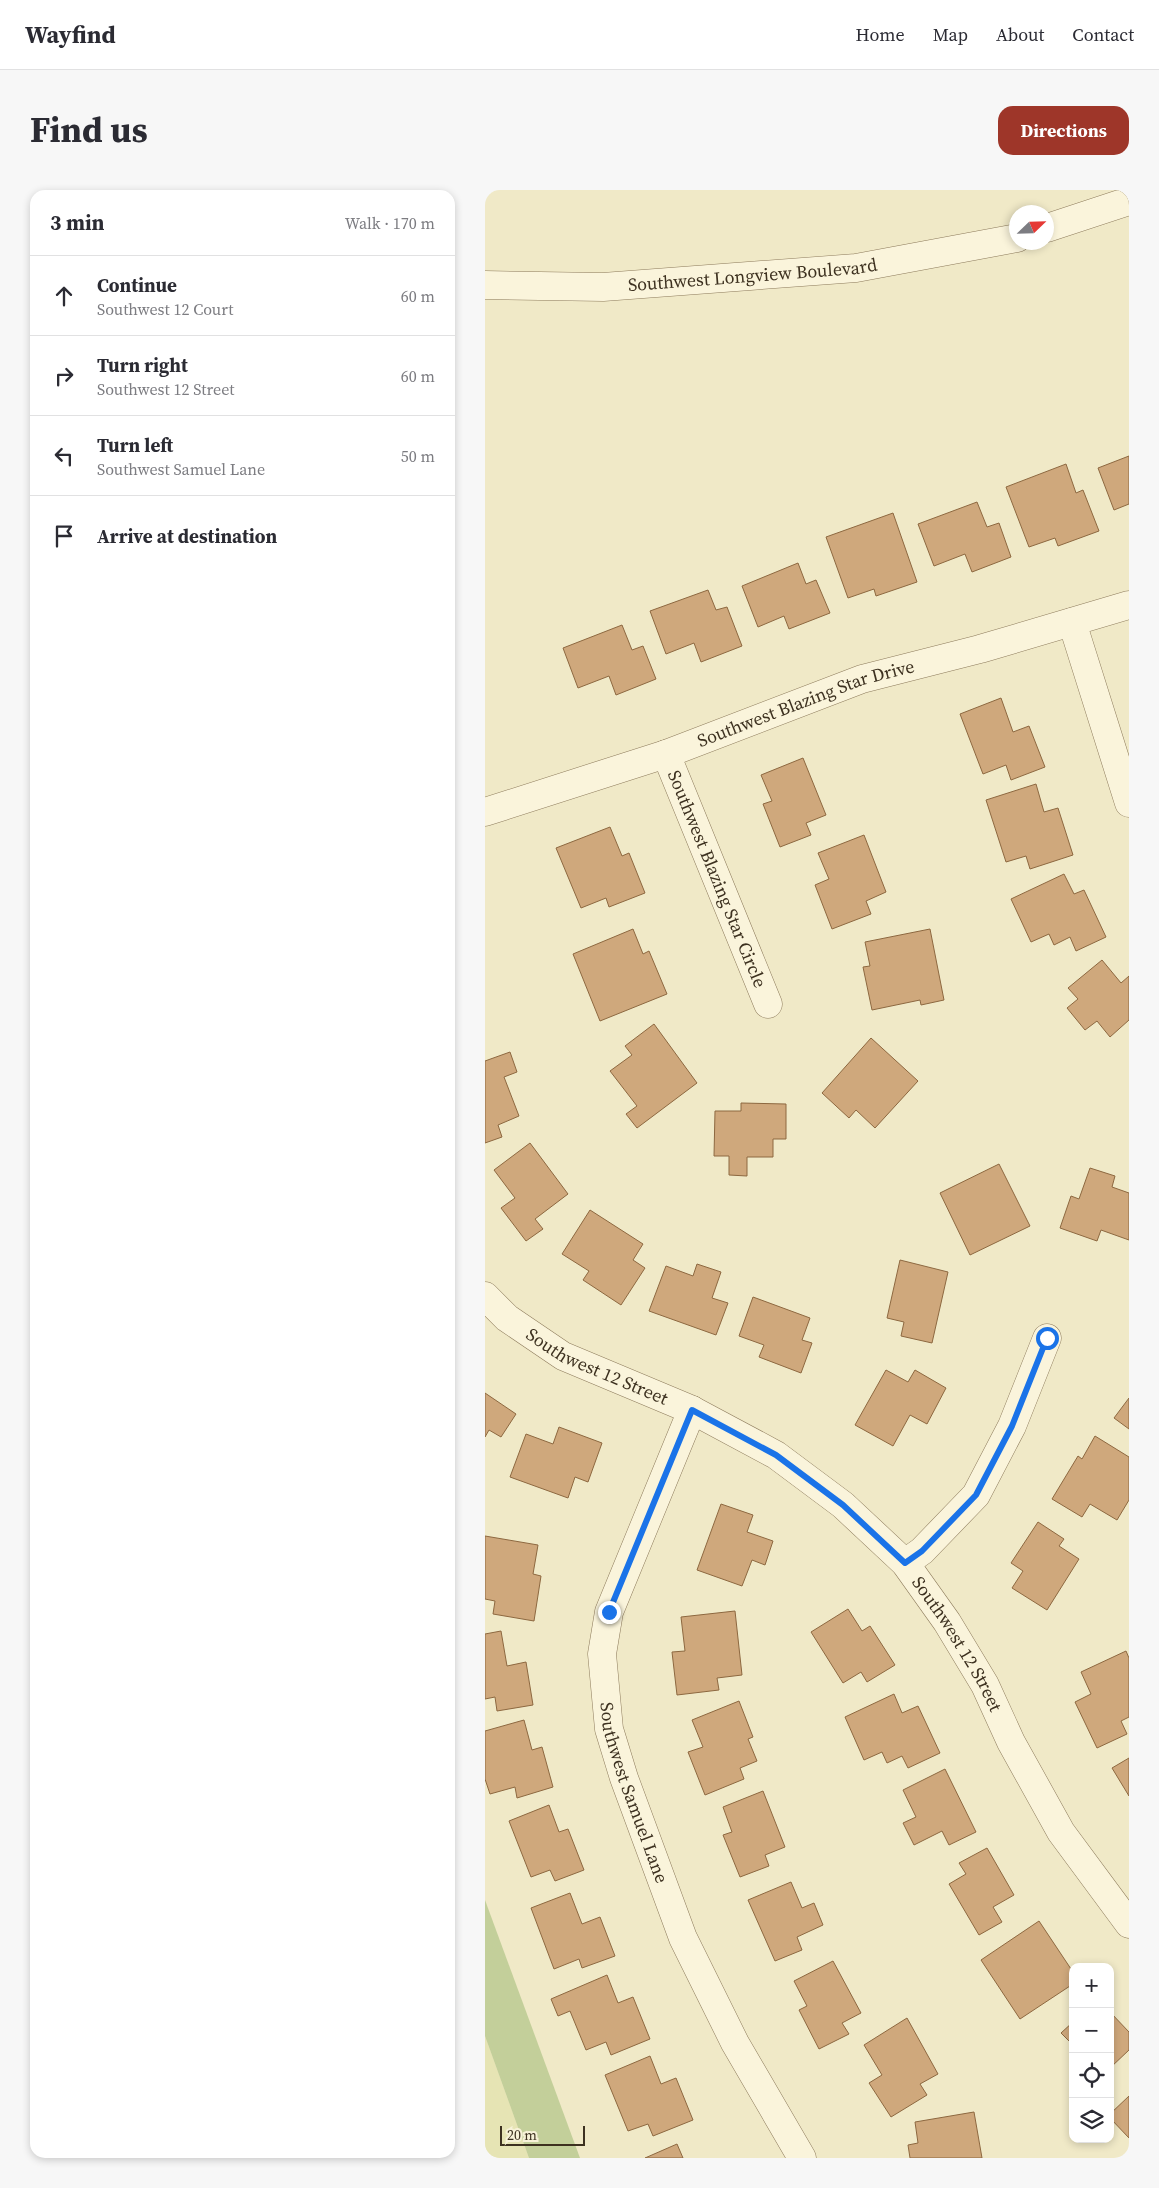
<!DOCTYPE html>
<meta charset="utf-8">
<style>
:root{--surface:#fff;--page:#f7f7f7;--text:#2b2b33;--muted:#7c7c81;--line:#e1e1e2;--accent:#9e3629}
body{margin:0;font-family:"Source Serif 4",serif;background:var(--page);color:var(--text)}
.controls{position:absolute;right:15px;bottom:15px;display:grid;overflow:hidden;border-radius:10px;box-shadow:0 2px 8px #0003}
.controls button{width:45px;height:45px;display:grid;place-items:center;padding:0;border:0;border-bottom:1px solid var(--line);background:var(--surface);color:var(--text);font:25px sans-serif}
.compass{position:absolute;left:524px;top:15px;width:45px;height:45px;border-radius:50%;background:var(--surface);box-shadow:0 2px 8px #0003;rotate:67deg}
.scale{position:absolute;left:15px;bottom:12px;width:85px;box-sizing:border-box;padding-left:5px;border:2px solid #3d3120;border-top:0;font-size:14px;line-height:18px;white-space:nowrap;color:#3d3120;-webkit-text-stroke:4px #f7f2d8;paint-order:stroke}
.stop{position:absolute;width:15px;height:15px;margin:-11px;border:4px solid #1a73e8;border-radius:50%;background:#fff}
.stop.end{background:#1a73e8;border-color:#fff;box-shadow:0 1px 5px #0008}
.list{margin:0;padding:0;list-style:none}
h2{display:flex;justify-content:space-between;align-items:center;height:65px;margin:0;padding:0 20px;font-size:21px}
h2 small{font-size:16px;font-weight:400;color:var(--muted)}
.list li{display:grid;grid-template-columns:32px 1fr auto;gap:15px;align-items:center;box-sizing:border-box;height:80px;padding:0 20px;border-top:1px solid var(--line)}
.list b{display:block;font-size:19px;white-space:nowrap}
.list p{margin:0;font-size:16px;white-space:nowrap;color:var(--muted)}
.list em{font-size:16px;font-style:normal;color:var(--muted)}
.icon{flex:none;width:28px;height:28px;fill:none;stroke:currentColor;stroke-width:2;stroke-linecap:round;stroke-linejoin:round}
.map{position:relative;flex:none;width:644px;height:1968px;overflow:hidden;border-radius:15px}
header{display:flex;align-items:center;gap:30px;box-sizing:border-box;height:70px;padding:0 25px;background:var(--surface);border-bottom:1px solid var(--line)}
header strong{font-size:24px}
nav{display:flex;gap:28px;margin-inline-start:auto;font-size:18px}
.intro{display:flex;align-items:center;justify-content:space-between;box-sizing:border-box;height:120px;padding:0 30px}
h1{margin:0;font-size:35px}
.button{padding:12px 22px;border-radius:15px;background:var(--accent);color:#fff;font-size:18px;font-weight:700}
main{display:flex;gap:30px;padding:0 30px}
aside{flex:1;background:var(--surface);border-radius:15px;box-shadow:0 2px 8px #0003}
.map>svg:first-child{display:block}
.farmland{fill:#e6e4b4}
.green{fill:#c3cf9a}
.building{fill:#cfa87c;stroke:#8d6840}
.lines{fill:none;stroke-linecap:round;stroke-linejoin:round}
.minor-casing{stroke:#8d7b5c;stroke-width:29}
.minor{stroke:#faf4db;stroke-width:28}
.route{stroke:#1a73e8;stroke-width:6}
.labels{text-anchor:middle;stroke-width:4;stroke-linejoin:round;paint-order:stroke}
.street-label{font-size:18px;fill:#3d3120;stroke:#f7f2d8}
</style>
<header>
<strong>Wayfind</strong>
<nav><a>Home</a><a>Map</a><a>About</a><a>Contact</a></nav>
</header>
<div class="intro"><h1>Find us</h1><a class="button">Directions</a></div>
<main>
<aside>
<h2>3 min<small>Walk · 170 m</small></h2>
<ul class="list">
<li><svg class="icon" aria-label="ahead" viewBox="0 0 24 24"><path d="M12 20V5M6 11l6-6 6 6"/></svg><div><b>Continue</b><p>Southwest 12 Court</p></div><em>60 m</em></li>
<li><svg class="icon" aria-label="right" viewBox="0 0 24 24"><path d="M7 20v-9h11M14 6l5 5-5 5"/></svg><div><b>Turn right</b><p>Southwest 12 Street</p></div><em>60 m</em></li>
<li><svg class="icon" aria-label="left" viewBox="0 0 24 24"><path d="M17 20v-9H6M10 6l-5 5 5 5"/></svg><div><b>Turn left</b><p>Southwest Samuel Lane</p></div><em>50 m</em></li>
<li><svg class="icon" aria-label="arrive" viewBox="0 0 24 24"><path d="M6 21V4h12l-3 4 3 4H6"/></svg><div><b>Arrive at destination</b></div></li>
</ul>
</aside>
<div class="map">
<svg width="644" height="1968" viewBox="0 0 644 1968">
<rect width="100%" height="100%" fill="#f0e9c7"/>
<path class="farmland" d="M 0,1846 L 44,1968 L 0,1968 Z"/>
<path class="green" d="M 0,1710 L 95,1968 L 44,1968 L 0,1846 Z"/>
<path class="building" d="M 644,266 L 644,314 L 629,320 L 613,278 Z
M 581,274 L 591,303 L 598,300 L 614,341 L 573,356 L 570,348 L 544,357 L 521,297 Z
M 492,312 L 502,337 L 514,333 L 526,367 L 487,382 L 480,364 L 449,376 L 433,334 Z
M 408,323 L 432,392 L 391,406 L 389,399 L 363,408 L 341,347 Z
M 313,373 L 321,394 L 331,390 L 345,423 L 304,439 L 299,426 L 273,437 L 257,396 Z
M 223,400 L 231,420 L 242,417 L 257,456 L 216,472 L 209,453 L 181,464 L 165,421 Z
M 137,435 L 147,460 L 158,456 L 171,489 L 131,505 L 124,486 L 93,498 L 78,458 Z
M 516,508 L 528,542 L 544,536 L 560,577 L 526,590 L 521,575 L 498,584 L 475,524 Z
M 318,568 L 341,625 L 321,633 L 326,645 L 295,657 L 278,614 L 287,611 L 276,585 Z
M 551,594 L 559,622 L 573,618 L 588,665 L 545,679 L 541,666 L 521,672 L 501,610 Z
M 125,637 L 137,666 L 144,663 L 160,703 L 124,717 L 121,708 L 96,718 L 71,658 Z
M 379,645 L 401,702 L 381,711 L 386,724 L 347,739 L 330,695 L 344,689 L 333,663 Z
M 579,684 L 589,704 L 599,700 L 621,747 L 591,761 L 585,747 L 569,755 L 564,744 L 546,752 L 526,709 Z
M 148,739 L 158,764 L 164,761 L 182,804 L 115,831 L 88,764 Z
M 445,739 L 459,810 L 436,815 L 435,810 L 387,820 L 378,777 L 385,776 L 380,752 Z
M 617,770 L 636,793 L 644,786 L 644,830 L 625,847 L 612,831 L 600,840 L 582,818 L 593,809 L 583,798 Z
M 169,834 L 212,893 L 152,938 L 141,924 L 152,916 L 125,881 L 147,865 L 140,856 Z
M 386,848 L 433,891 L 390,938 L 371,920 L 364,928 L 337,903 Z
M 25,862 L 32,882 L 19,887 L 34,926 L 13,935 L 17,947 L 0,953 L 0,871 Z
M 256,913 L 301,914 L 301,949 L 288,949 L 288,967 L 262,967 L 262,986 L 244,985 L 244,966 L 229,966 L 230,921 L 256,921 Z
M 45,953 L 83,1004 L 50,1029 L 58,1039 L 41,1051 L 16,1018 L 30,1008 L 9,980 Z
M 514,974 L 545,1036 L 485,1065 L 455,1003 Z
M 605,978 L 630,986 L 627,997 L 644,1003 L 644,1050 L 616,1040 L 612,1051 L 575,1038 L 586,1006 L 594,1009 Z
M 105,1020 L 158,1054 L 148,1070 L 160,1078 L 136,1115 L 98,1090 L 104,1081 L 77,1064 Z
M 415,1070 L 463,1082 L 447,1153 L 416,1146 L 419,1132 L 402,1128 Z
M 212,1074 L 236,1082 L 227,1108 L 243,1113 L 231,1145 L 164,1121 L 181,1076 L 208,1086 Z
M 268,1107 L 325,1128 L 317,1150 L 327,1153 L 316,1183 L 274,1167 L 279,1155 L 254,1146 Z
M 401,1180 L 423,1192 L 430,1180 L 461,1198 L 442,1234 L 425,1225 L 408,1256 L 370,1235 Z
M 0,1203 L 31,1224 L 16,1247 L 4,1240 L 0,1247 Z
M 644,1208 L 644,1239 L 629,1228 Z
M 74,1237 L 117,1253 L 103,1292 L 90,1287 L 83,1308 L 25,1287 L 41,1244 L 68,1254 Z
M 610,1246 L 644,1267 L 644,1310 L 632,1330 L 605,1314 L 597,1327 L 567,1309 L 593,1266 L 597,1269 Z
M 236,1314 L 268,1325 L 262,1342 L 288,1351 L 280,1375 L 267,1370 L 257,1396 L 212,1380 Z
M 553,1332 L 579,1349 L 574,1356 L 594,1369 L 562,1420 L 527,1398 L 538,1381 L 526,1373 Z
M 0,1346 L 53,1355 L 48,1384 L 56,1386 L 49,1431 L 8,1424 L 10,1411 L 0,1409 Z
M 363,1419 L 377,1441 L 385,1436 L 410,1475 L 382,1492 L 376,1482 L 358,1493 L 326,1442 Z
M 250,1421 L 257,1485 L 232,1488 L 234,1500 L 192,1505 L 187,1462 L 200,1461 L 196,1427 Z
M 16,1441 L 22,1476 L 41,1472 L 48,1515 L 12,1521 L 10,1507 L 0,1509 L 0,1444 Z
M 641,1461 L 644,1468 L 644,1527 L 636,1531 L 642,1544 L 612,1558 L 590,1512 L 606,1504 L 596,1482 Z
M 409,1504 L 417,1523 L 433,1516 L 455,1563 L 423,1578 L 417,1566 L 402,1573 L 397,1562 L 379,1570 L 360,1527 Z
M 254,1511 L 268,1547 L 263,1549 L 272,1571 L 255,1578 L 259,1589 L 220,1605 L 203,1562 L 218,1557 L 207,1530 Z
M 39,1530 L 47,1560 L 57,1557 L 68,1597 L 32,1608 L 30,1597 L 5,1604 L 0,1589 L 0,1541 Z
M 644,1568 L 644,1606 L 627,1578 Z
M 460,1579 L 491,1642 L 464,1655 L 457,1641 L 429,1655 L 418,1633 L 431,1627 L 418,1600 Z
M 278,1601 L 300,1657 L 280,1665 L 284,1676 L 255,1687 L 238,1645 L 247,1642 L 238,1617 Z
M 64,1615 L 74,1642 L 83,1639 L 99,1680 L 70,1691 L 65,1680 L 46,1687 L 24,1631 Z
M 502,1658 L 529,1705 L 508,1717 L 517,1732 L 494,1745 L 464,1694 L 481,1684 L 474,1673 Z
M 306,1692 L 317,1718 L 329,1713 L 338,1735 L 312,1747 L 317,1760 L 290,1771 L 263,1710 Z
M 85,1703 L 97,1734 L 115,1727 L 130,1766 L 97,1778 L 94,1769 L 69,1779 L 46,1718 Z
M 554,1731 L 588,1782 L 588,1794 L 535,1829 L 496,1770 Z
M 348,1771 L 376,1823 L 357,1833 L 364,1844 L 334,1859 L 314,1820 L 322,1816 L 309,1791 Z
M 122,1785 L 133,1813 L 148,1807 L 165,1849 L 126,1865 L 121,1852 L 101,1860 L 85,1821 L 73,1826 L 66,1809 Z
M 625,1822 L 644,1842 L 644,1860 L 625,1878 Z
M 422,1828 L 453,1884 L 435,1894 L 442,1905 L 406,1927 L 384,1893 L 397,1885 L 379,1855 Z
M 588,1832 L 588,1855 L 576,1843 Z
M 165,1866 L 176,1894 L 191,1888 L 208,1930 L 168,1946 L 163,1934 L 143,1941 L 120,1885 Z
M 644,1906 L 644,1948 L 625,1928 L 625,1924 Z
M 489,1922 L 497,1968 L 425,1968 L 423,1955 L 433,1953 L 430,1932 Z
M 192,1954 L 198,1968 L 160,1968 Z"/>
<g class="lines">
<g class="minor-casing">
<g id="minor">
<path d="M 562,38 L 644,11"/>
<path id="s1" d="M 0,95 L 118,97 L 371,78 L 532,48"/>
<path d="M 587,432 L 644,613"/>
<path id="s2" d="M 181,564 L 283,814"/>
<path id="s3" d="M 0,622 L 181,564 L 377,489 L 495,459 L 644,415"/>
<path id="s4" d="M 0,1106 L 22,1128 L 78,1166 L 207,1220 L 291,1265 L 358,1315 L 420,1373 L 462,1432 L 500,1495 L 526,1552 L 576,1642 L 644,1734"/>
<path id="s5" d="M 207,1220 L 124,1422 L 117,1464 L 124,1539 L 139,1588 L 198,1748 L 250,1853 L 317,1968"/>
<path d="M 420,1373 L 437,1361 L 491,1305 L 527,1236 L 562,1148"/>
</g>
</g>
<use href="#minor" class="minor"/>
</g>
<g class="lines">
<path class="route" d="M 124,1422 L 207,1220 L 291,1265 L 358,1315 L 420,1373 L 437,1361 L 491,1305 L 527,1236 L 562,1148"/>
</g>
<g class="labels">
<g class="street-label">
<text dy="6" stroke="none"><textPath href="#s1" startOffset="268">Southwest Longview Boulevard</textPath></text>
<text dy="6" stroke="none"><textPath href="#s3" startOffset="339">Southwest Blazing Star Drive</textPath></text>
<text dy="6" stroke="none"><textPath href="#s2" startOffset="135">Southwest Blazing Star Circle</textPath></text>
<text dy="6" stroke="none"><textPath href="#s4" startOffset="134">Southwest 12 Street</textPath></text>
<text dy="6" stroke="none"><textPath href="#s4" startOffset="599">Southwest 12 Street</textPath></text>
<text dy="6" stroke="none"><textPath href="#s5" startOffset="404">Southwest Samuel Lane</textPath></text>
</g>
</g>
</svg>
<div class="controls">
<button>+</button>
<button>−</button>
<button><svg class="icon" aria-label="locate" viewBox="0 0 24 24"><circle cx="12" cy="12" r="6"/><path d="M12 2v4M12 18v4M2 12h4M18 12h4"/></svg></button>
<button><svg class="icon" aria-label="layers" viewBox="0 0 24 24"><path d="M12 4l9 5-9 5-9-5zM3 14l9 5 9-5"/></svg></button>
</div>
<svg class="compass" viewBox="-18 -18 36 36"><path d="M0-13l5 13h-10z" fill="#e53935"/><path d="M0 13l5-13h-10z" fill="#7c7c81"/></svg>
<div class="scale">20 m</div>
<div class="stop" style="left:562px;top:1148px"></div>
<div class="stop end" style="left:124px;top:1422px"></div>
</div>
</main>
